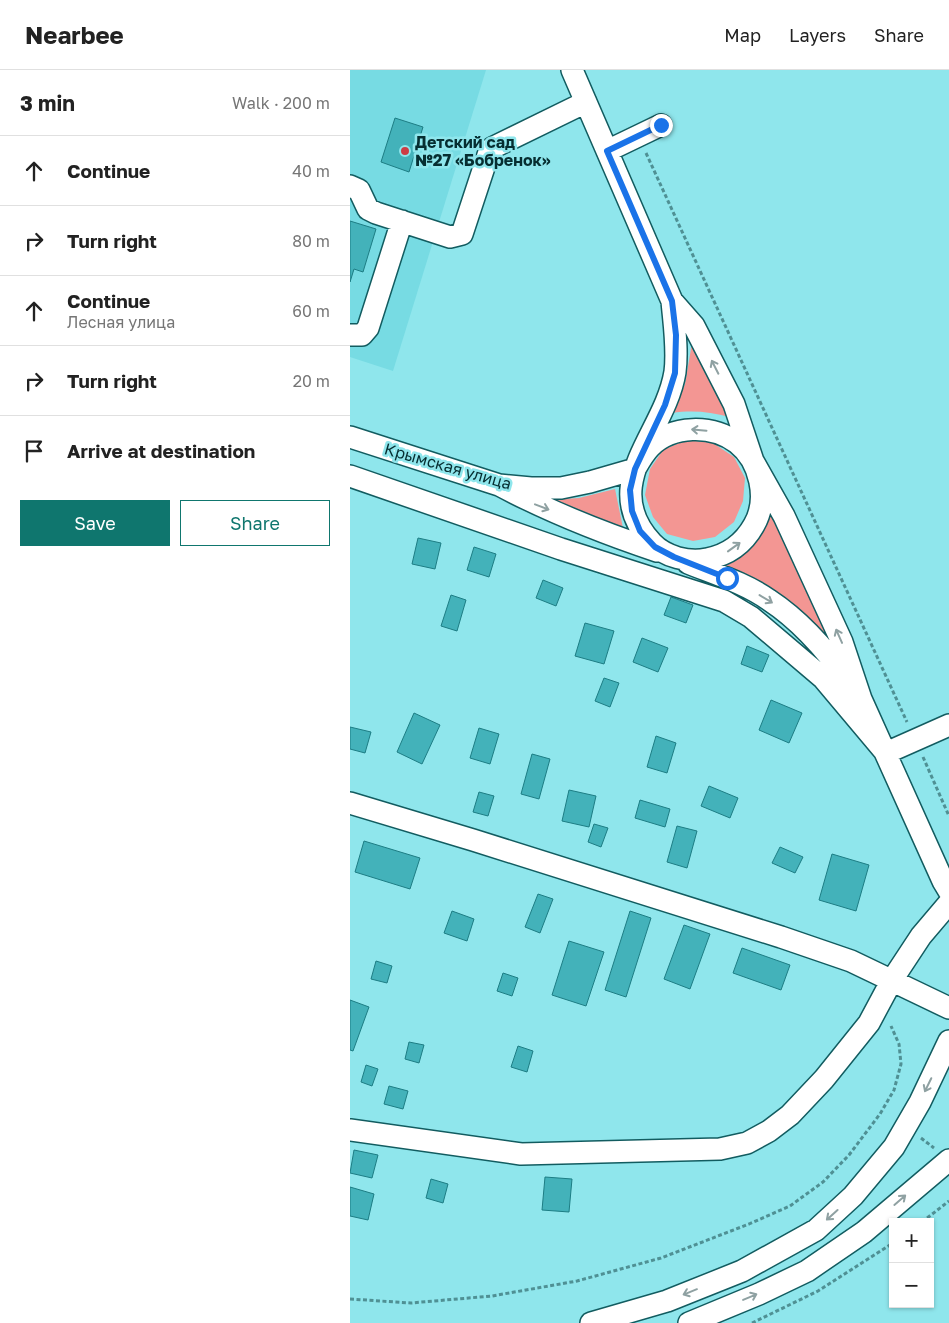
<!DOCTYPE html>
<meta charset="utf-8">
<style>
:root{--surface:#fff;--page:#f2f2f2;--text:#222;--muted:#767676;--line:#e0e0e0;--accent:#0f766e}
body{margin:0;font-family:"Golos Text",sans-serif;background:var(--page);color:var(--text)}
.controls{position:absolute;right:15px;bottom:15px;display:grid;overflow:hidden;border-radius:0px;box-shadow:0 1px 4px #0004}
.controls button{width:45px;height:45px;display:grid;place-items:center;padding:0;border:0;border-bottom:1px solid var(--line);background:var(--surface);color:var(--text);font:25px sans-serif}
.stop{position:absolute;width:15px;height:15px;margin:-11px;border:4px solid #1a73e8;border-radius:50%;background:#fff}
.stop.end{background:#1a73e8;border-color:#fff;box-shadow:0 1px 5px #0008}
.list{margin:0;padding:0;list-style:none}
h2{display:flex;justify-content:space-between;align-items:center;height:65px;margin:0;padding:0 20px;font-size:21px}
h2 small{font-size:16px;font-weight:400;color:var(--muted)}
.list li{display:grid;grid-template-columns:32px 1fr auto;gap:15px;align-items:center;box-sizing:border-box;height:70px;padding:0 20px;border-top:1px solid var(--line)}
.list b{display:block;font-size:19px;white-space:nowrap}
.list p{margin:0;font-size:16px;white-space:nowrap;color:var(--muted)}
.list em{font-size:16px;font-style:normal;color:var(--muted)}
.actions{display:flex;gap:10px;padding:15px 20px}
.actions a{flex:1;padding:11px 0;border:1px solid var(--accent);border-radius:0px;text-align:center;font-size:18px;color:var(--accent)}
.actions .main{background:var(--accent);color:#fff}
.icon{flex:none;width:28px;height:28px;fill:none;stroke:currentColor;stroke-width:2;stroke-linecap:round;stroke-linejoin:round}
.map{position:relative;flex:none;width:599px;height:1253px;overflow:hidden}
header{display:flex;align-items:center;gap:30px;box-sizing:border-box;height:70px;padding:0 25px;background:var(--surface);border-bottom:1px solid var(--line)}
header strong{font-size:24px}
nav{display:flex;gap:28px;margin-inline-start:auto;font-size:18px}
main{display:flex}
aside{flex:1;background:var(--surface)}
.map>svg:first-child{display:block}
.built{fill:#77dbe3}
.green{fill:#f39693}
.building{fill:#43b2ba;stroke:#1d7d84}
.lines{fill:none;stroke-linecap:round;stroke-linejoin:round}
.minor-casing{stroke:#125c60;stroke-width:24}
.path{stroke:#4f9094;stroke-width:3;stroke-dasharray:4 2.5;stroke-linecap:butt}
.minor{stroke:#fff;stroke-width:21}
.oneway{stroke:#8fa1a2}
.route{stroke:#1a73e8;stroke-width:6}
.poi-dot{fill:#cc3c44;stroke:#8fe6ec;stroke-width:2}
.labels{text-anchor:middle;stroke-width:5;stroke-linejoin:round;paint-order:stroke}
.poi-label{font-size:16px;font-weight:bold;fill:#062e31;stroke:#8fe6ec;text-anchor:start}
.street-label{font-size:16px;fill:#062e31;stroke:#8fe6ec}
</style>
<header>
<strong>Nearbee</strong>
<nav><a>Map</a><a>Layers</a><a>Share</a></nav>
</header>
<main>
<aside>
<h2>3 min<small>Walk · 200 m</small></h2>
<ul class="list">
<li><svg class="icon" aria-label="ahead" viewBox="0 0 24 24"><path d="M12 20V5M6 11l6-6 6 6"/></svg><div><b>Continue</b></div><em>40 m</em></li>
<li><svg class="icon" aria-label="right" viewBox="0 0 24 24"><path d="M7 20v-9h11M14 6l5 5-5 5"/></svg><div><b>Turn right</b></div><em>80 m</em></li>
<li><svg class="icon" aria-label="ahead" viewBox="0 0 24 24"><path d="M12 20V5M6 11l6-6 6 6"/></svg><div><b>Continue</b><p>Лесная улица</p></div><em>60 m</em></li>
<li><svg class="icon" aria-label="right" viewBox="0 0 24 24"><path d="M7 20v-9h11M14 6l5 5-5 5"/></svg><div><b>Turn right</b></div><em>20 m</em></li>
<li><svg class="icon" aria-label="arrive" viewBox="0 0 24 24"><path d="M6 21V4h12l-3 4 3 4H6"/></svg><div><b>Arrive at destination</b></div></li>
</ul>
<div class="actions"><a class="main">Save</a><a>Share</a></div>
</aside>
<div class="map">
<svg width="599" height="1253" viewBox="0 0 599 1253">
<rect width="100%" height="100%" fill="#8fe6ec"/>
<path class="built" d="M 0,0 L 136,0 L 43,301 L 0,287 Z"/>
<path class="green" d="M 342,273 L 380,347 C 360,342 343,340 322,343 L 335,314 Z
M 336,370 L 363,373 L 384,387 L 395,408 L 393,431 L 384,452 L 365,467 L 343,471 L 317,464 L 303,447 L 295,425 L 300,399 L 313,380 Z
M 265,419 L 273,458 L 197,430 L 229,428 Z
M 421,442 L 489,583 L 372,496 C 399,478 407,473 421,442 Z"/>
<path class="building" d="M 45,48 L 73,57 L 59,102 L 31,92 Z
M 0,151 L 26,159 L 13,202 L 4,199 L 0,212 Z
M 68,468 L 91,473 L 85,499 L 62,494 Z
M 124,477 L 146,484 L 139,507 L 117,500 Z
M 193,510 L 213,518 L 206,536 L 186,528 Z
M 101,525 L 116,530 L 107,561 L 91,556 Z
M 321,527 L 343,535 L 336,553 L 314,545 Z
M 235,553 L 264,561 L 254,594 L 225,586 Z
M 292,568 L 318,578 L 308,602 L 283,592 Z
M 397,576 L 419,585 L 412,602 L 391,594 Z
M 254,608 L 269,613 L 260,637 L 245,631 Z
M 421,630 L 452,643 L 439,673 L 409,660 Z
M 64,643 L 90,655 L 72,694 L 47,682 Z
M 0,657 L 21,662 L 15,683 L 0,679 Z
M 129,658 L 149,664 L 140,694 L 120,688 Z
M 306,666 L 326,673 L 317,703 L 297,697 Z
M 182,684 L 200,689 L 189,729 L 171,724 Z
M 359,716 L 388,728 L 380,748 L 351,736 Z
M 219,720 L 246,726 L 239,757 L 212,751 Z
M 129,722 L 144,726 L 138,746 L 123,742 Z
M 290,730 L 320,739 L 315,757 L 285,748 Z
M 244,754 L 258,758 L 251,777 L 238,772 Z
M 327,756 L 347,761 L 337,798 L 317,792 Z
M 14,771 L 70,788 L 60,819 L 5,802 Z
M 430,777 L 453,787 L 445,803 L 422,793 Z
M 482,784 L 519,795 L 506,841 L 469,830 Z
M 188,824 L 203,829 L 190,863 L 175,857 Z
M 102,841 L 124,849 L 117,871 L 94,863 Z
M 280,841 L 301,848 L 276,927 L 255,920 Z
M 334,855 L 360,864 L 340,919 L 314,909 Z
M 219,871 L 254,882 L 236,936 L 202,925 Z
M 392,878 L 440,895 L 431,920 L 383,903 Z
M 26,891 L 42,896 L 37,913 L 21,909 Z
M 153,903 L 168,908 L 162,926 L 147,921 Z
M 0,930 L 19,937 L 3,981 L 0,980 Z
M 59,972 L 74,975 L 69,993 L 55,989 Z
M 168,976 L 183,981 L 177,1002 L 161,997 Z
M 16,995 L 28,999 L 22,1016 L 11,1012 Z
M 39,1016 L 58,1021 L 53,1039 L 34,1034 Z
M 4,1080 L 28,1085 L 22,1108 L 0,1103 Z
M 195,1107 L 222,1109 L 219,1142 L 192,1140 Z
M 81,1109 L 98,1114 L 93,1133 L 76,1128 Z
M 0,1117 L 24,1124 L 18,1150 L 0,1146 Z"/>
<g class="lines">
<g class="minor-casing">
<path id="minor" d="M 222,0 L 322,231 L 344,256 L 384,334 L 403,391 L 434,446 L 492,572 L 511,629 L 593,811 L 599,821
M 257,81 L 311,55
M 0,116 L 9,120 L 18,139 L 26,143 L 100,167 L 112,164 L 138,85 L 142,78 L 236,32
M 0,265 L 12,265 L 18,258 L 52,151
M 0,367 L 149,415 L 181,418 L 211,418 L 240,412 L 285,399
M 285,399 C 289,392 294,383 300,377 C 322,355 362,354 387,373 C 410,391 419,429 404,455 C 394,473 378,485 357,489 C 339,493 315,487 302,473 C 247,414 315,364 325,302 C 328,279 324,254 322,231
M 0,406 L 211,479 L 374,531 L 401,547 L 473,608 L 536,683 L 599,655
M 149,415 C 200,442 253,463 307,481
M 338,493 C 365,504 395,513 419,530 C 451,551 477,581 499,612
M 0,733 L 123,770 L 431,867 L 501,891 L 599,938
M 0,1060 L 171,1084 L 370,1079 L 397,1073 L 419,1061 L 440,1045 L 474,1009 L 519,953 L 542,910 L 571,866 L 599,833
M 241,1253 L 317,1231 L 392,1201 L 466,1160 L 503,1126 L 544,1077 L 570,1032 L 599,971
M 339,1253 L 409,1224 L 457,1201 L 514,1162 L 599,1090"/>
</g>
<path class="path" d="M 296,83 L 557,652
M 573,687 L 599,746
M 571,1068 L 584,1078
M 572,1152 L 599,1131
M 0,1229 L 61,1233 L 142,1226 L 227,1211 L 311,1188 L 399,1154 L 440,1136 L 473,1112 L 499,1085 L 530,1044 L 544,1020 L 551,994 L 549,974 L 541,956
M 402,1253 L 468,1221 L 543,1173"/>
<use href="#minor" class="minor"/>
</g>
<defs><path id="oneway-shaft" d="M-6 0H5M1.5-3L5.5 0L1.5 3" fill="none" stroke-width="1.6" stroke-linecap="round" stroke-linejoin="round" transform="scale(1.25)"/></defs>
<g class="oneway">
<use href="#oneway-shaft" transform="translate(365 297) rotate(-117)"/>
<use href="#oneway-shaft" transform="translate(349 360) rotate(-175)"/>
<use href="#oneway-shaft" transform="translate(192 437) rotate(21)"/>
<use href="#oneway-shaft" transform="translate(384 477) rotate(-36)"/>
<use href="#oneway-shaft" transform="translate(416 529) rotate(31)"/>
<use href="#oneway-shaft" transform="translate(489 566) rotate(-114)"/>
<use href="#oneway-shaft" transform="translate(578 1015) rotate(116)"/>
<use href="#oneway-shaft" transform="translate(550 1130) rotate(-41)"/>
<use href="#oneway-shaft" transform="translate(482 1145) rotate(138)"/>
<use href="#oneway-shaft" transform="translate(340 1222) rotate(158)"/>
<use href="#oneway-shaft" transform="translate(400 1227) rotate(-23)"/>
</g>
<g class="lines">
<path class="route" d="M 311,55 L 257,81 L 322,231 L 326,265 L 325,303 L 315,335 L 285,399 L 280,420 L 282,441 L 290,461 L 305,477 L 324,487 L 377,508"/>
</g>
<circle class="poi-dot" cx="55" cy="81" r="5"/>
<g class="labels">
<g class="poi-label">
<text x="65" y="78">Детский сад<tspan x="65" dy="18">№27 «Бобренок»</tspan></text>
</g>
<g class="street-label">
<text transform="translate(98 396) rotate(16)" y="6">Крымская улица</text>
</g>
</g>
</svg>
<div class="controls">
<button>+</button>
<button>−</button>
</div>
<div class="stop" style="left:377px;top:508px"></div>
<div class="stop end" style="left:311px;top:55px"></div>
</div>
</main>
